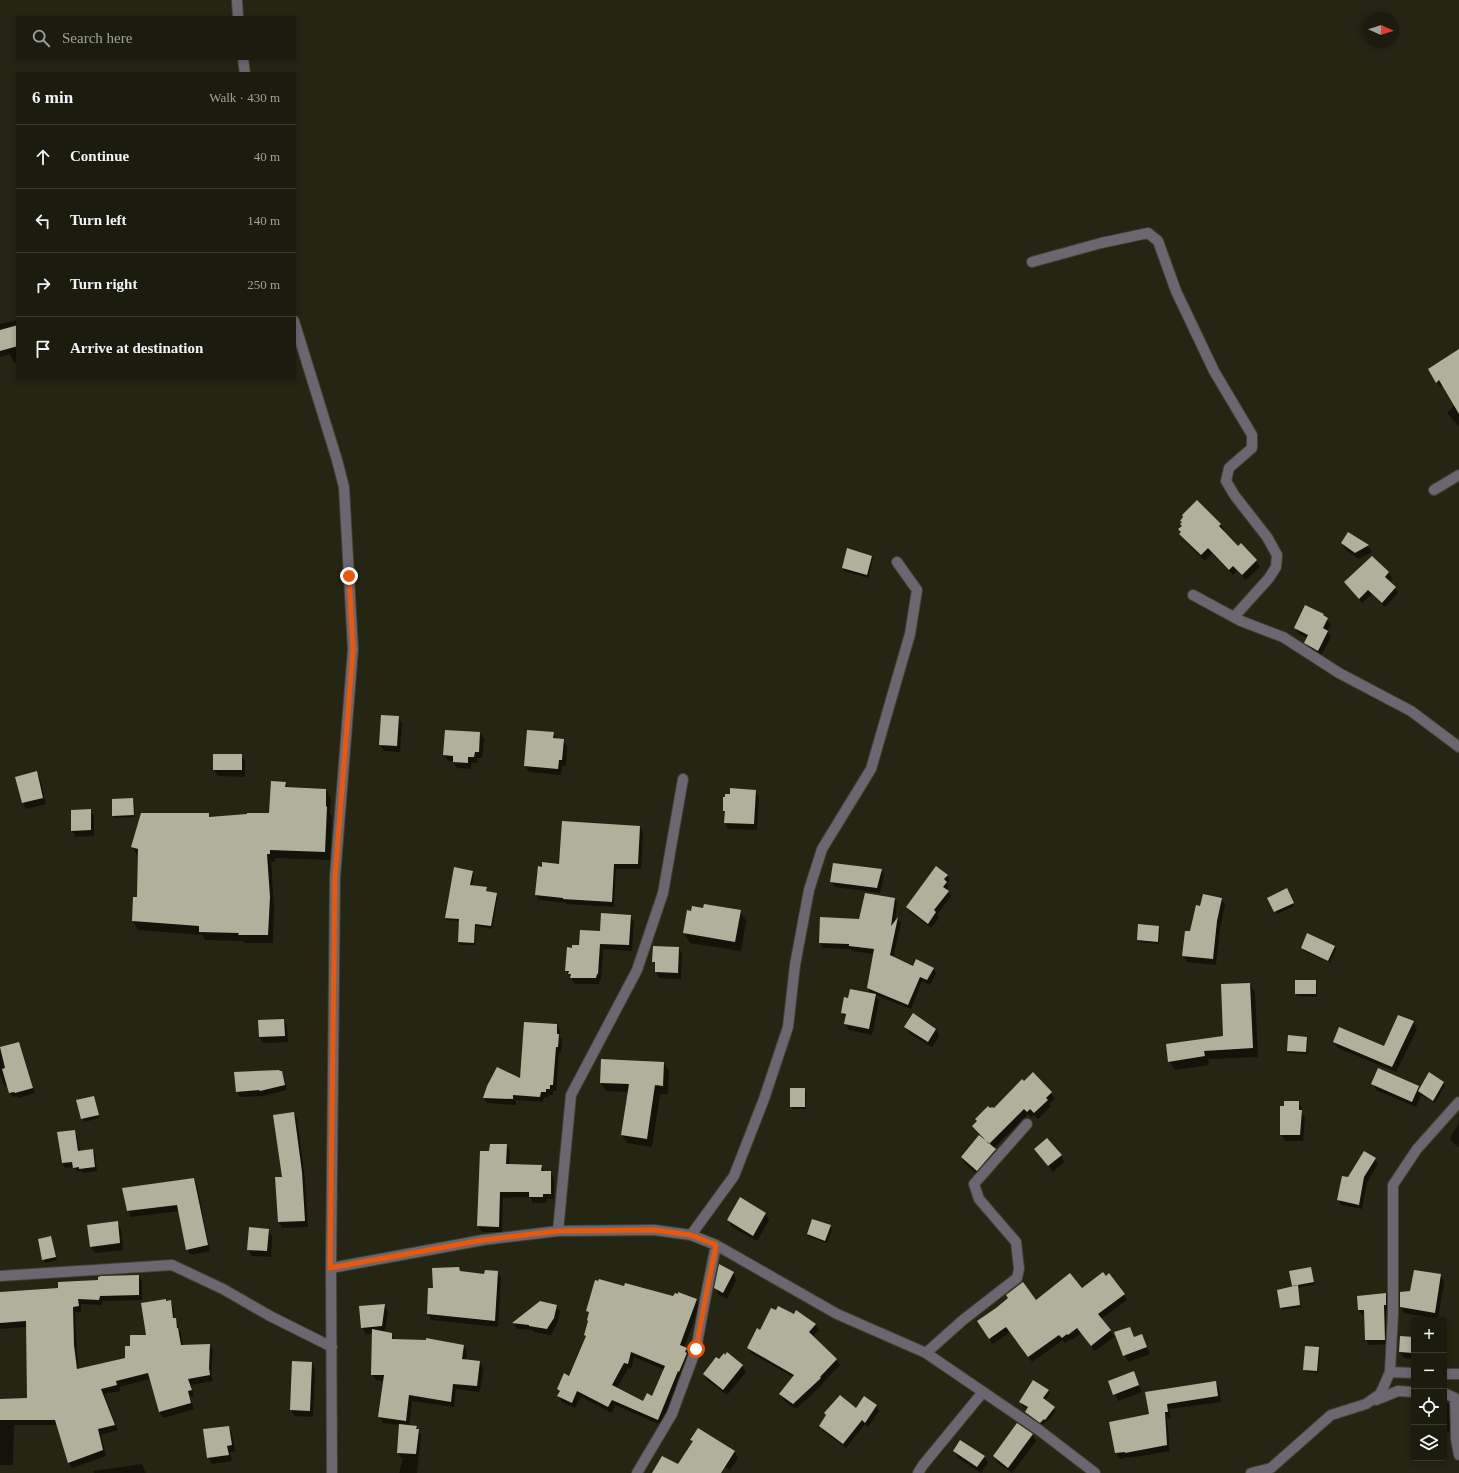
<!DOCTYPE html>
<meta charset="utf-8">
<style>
:root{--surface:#1b1c0e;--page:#28291c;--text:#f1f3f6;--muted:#a0a19e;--line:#393a2e}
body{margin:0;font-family:"Times New Roman",serif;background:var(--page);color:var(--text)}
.controls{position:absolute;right:12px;bottom:12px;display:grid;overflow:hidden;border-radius:4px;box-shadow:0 2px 6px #0003}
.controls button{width:36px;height:36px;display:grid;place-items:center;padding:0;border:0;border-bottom:1px solid var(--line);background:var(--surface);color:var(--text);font:20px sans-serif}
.compass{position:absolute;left:1363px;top:12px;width:36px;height:36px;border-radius:50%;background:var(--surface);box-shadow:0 2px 6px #0003;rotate:93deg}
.stop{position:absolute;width:12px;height:12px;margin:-9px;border:3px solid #ea580c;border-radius:50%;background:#fff}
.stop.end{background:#ea580c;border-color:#fff;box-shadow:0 1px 4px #0008}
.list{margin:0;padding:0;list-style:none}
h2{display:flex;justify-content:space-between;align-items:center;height:52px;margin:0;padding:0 16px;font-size:17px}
h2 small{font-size:13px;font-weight:400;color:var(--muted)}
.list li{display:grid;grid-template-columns:26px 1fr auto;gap:12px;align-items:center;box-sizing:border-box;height:64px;padding:0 16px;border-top:1px solid var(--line)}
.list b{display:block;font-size:15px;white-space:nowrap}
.list em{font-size:13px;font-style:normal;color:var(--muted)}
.icon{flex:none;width:22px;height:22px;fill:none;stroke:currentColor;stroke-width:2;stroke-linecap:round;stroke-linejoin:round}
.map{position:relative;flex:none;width:1459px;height:1473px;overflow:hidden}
.search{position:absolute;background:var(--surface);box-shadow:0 2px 6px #0003;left:16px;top:16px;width:280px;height:44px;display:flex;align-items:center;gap:10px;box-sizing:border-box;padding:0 14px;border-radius:4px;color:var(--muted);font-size:15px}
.panel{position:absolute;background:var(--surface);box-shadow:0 2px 6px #0003;left:16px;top:72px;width:280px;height:308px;border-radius:4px}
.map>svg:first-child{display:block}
.shadow{fill:#0007;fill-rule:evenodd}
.building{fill:#afb19b;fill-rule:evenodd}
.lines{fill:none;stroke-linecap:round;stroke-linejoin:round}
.minor-casing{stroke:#414231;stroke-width:12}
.minor{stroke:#6a6770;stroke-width:10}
.route{stroke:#ea580c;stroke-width:5}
</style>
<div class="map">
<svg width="1459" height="1473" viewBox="0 0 1459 1473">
<rect width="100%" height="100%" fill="#242513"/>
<path class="shadow" d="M 18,320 L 18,362 L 14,363 L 10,354 L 0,357 L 0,324 Z
M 1459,352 L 1459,427 L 1447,413 L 1455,405 L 1443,385 L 1440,387 L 1429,370 Z
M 1181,521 L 1220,524 L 1224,530 L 1223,532 L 1238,547 L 1256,561 L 1260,567 L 1246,580 L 1237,571 L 1233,575 L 1212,553 L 1205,561 L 1184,540 L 1180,534 L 1183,526 Z
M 1349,533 L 1368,546 L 1372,552 L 1359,559 L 1346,550 L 1342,543 Z
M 872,557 L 873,559 L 868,578 L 844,571 L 843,568 Z
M 1372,557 L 1389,573 L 1392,578 L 1388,581 L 1395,588 L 1398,593 L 1385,607 L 1372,594 L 1362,603 L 1345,582 Z
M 1323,615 L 1331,625 L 1327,631 L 1331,637 L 1321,656 L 1309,649 L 1305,643 L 1307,638 L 1299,634 L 1295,628 Z
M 398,717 L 402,723 L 400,752 L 384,751 L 380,744 Z
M 446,731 L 480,733 L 484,739 L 482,758 L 478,758 L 477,763 L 471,763 L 471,769 L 457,768 L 453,762 L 448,761 L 444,755 Z
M 553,733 L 557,739 L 563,740 L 567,746 L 566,766 L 562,766 L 561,775 L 529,772 L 525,766 Z
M 241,755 L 245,761 L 245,777 L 218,776 L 214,770 Z
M 36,772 L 40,778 L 46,804 L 26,809 L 23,803 L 16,777 Z
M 285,783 L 288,788 L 326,790 L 331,799 L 330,813 L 332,816 L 330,860 L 275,858 L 275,862 L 271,862 L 274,906 L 273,943 L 244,943 L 244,941 L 205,940 L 202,935 L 138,930 L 133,921 L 134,898 L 138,898 L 139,856 L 137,855 L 132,846 L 209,814 L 211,818 L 270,814 Z
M 755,791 L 759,797 L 757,830 L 728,829 L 725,822 L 725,814 L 724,811 Z
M 132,799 L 134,802 L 135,817 L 115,818 L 113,815 Z
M 90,810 L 94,817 L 94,836 L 76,837 L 72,831 Z
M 640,827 L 643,832 L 641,869 L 616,869 L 614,907 L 567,904 L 566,903 L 539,900 L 536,895 L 560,865 Z
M 881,870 L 884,875 L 880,893 L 835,887 L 831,881 Z
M 472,872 L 474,875 L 472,887 L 486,888 L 487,893 L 496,894 L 498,897 L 492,929 L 476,926 L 475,945 L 460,945 L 459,942 L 460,921 L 447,920 L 446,918 Z
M 947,875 L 950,880 L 947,884 L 949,887 L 947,890 L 951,896 L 937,915 L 939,918 L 931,928 L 910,912 L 907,907 Z
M 1286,890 L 1294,906 L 1277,914 L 1268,899 Z
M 894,898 L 897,903 L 895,923 L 898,919 L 901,923 L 893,958 L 914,968 L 933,968 L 936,973 L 930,985 L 922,981 L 911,1009 L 875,995 L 879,1001 L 872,1035 L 849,1030 L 845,1024 L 846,1019 L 842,1013 L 849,999 L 871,994 L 868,988 L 874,954 L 852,951 L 851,949 L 823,948 L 820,943 L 821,918 L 860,920 Z
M 1221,899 L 1225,905 L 1220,928 L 1216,965 L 1187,962 L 1183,956 L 1201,908 Z
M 704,909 L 740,911 L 746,921 L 741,951 L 690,943 L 684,933 L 691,912 Z
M 630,916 L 634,922 L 632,951 L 603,949 L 601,979 L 600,979 L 599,984 L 575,984 L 566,971 L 573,949 L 580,946 Z
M 1159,927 L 1160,930 L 1159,944 L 1139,942 L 1138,939 Z
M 1334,946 L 1336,949 L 1330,963 L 1304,951 L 1302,948 Z
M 679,948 L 682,954 L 681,979 L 659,978 L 656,971 L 656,966 L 653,961 Z
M 1316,981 L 1317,984 L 1317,997 L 1297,996 L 1296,994 Z
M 1250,984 L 1255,993 L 1258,1057 L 1208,1059 L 1209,1065 L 1175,1070 L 1169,1061 L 1224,1036 Z
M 284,1020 L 287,1026 L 288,1042 L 263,1043 L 260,1037 Z
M 1413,1022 L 1417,1029 L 1396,1072 L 1338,1048 L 1334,1042 L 1385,1048 Z
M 557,1025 L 560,1031 L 560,1037 L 562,1040 L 561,1053 L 559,1053 L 556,1091 L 553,1091 L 553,1095 L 549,1095 L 548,1098 L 544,1097 L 543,1102 L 516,1100 L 516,1105 L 487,1103 L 484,1098 L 521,1080 Z
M 905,1027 L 936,1029 L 939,1036 L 932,1047 L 909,1033 Z
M 1307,1038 L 1308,1040 L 1307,1054 L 1289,1053 L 1288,1050 Z
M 18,1043 L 21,1047 L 35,1093 L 18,1098 L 17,1096 L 12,1097 L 8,1086 L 6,1087 L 3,1083 L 0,1073 L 0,1048 Z
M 664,1063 L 669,1071 L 668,1094 L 660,1094 L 652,1147 L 627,1143 L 622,1135 L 628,1092 L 606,1091 L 601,1083 Z
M 281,1072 L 284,1077 L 287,1090 L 263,1096 L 240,1097 L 237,1092 L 235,1073 Z
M 1033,1074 L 1051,1093 L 1055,1099 L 1049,1104 L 1051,1106 L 1038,1119 L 1034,1115 L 1031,1117 L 1028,1114 L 993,1149 L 998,1156 L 981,1177 L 965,1164 L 962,1158 L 980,1136 L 973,1126 Z
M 1443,1083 L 1445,1085 L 1435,1103 L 1421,1095 L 1416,1107 L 1376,1090 L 1373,1084 L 1418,1087 L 1420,1090 Z
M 804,1089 L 806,1092 L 806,1109 L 792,1109 L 791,1107 Z
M 95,1100 L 99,1118 L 84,1122 L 77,1101 Z
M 1299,1102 L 1302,1108 L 1302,1113 L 1305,1118 L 1303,1141 L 1285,1141 L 1281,1134 Z
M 293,1113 L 297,1119 L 305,1179 L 308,1227 L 282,1228 L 279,1222 L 276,1178 L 283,1178 Z
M 1459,1123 L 1459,1147 L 1454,1144 L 1450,1138 Z
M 75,1131 L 77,1135 L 80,1152 L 92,1150 L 95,1154 L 97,1171 L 83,1173 L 82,1171 L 77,1172 L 74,1167 L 65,1168 L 63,1163 L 58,1133 Z
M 506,1145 L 510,1151 L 509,1165 L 541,1166 L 545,1172 L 550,1172 L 554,1178 L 554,1199 L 546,1199 L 546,1203 L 533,1203 L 530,1197 L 503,1198 L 502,1232 L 482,1232 L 478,1226 L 490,1152 Z
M 1035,1149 L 1061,1155 L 1064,1162 L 1053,1172 Z
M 1375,1159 L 1378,1164 L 1367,1183 L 1362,1209 L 1341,1205 L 1338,1200 Z
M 194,1179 L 197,1185 L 210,1251 L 191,1255 L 187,1249 L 180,1211 L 131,1217 L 128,1211 L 123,1188 Z
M 766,1214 L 769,1220 L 757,1241 L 732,1227 L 728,1220 Z
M 117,1222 L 121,1229 L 123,1250 L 95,1253 L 91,1247 Z
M 830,1226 L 832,1229 L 827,1243 L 809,1237 L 808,1234 Z
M 268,1230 L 272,1236 L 271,1257 L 252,1256 L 248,1249 Z
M 51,1237 L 57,1260 L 45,1263 L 39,1240 Z
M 458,1268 L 461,1272 L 485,1275 L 497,1272 L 501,1278 L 498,1327 L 431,1320 L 428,1314 L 434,1290 Z
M 1311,1268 L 1315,1284 L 1298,1288 L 1301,1307 L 1282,1310 L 1281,1307 L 1294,1287 L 1293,1286 Z
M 733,1273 L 736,1280 L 727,1299 L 719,1295 L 715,1288 Z
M 1441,1275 L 1444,1282 L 1438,1319 L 1404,1313 L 1400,1307 L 1411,1292 Z
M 139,1276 L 142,1282 L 142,1300 L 102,1301 L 102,1305 L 81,1304 L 81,1312 L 75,1312 L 77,1352 L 79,1369 L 126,1358 L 131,1347 L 147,1336 L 166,1300 L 167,1302 L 170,1301 L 173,1307 L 175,1319 L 181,1334 L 183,1346 L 209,1345 L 213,1351 L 211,1375 L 213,1381 L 191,1385 L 194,1396 L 190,1397 L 194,1409 L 163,1418 L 160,1412 L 150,1379 L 119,1387 L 120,1391 L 104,1394 L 118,1430 L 101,1435 L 106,1456 L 72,1468 L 69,1463 L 58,1425 L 14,1425 L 13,1465 L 0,1465 L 0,1400 L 28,1399 L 27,1327 L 0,1329 L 0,1293 L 59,1289 L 99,1281 Z
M 625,1288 L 674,1297 L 679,1293 L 697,1300 L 700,1306 L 684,1347 L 687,1348 L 690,1354 L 661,1425 L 615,1405 L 612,1413 L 581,1397 L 575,1408 L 562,1402 L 558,1396 L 560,1393 L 558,1389 L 569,1377 L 586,1337 L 585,1335 L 589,1314 L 587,1311 ZM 634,1357 L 665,1370 L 653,1397 L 643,1403 L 617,1388 L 628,1368 L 631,1369 Z
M 1081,1290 L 1124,1295 L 1127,1300 L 1101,1319 L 1114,1337 L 1095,1351 L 1081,1333 L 1072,1340 L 1071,1339 L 1065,1343 L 1063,1340 L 1032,1362 L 1010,1332 L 993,1344 L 981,1327 L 1036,1301 Z
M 1386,1294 L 1389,1299 L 1389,1309 L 1386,1309 L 1387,1344 L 1369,1345 L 1366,1340 L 1365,1314 L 1362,1314 L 1359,1310 Z
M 540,1302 L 557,1306 L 560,1312 L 557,1324 L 551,1335 L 534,1332 L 533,1330 L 517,1329 L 514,1323 Z
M 384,1305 L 388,1311 L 385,1332 L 391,1333 L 395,1340 L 464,1346 L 467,1352 L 466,1361 L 480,1362 L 483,1368 L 480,1392 L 456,1389 L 454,1407 L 412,1401 L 409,1426 L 416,1427 L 421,1435 L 417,1473 L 399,1473 L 403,1458 L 401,1458 L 398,1452 L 400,1425 L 383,1423 L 379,1417 L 384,1381 L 376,1380 L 372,1374 L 373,1333 L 366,1334 L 362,1327 Z
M 796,1311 L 816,1325 L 819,1330 L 812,1337 L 836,1360 L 840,1365 L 823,1383 L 823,1384 L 796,1409 L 783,1400 L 780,1394 L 793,1377 L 751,1353 L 748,1348 L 761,1331 L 794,1315 Z
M 1130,1328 L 1135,1338 L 1142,1335 L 1150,1354 L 1128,1362 L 1116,1333 Z
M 1414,1338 L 1414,1359 L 1404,1358 L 1400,1352 Z
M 1318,1348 L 1320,1351 L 1318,1373 L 1306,1372 L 1304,1370 Z
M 720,1360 L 742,1365 L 746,1372 L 727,1395 L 707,1380 L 704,1374 Z
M 312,1363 L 315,1369 L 313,1417 L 295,1416 L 291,1410 Z
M 1133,1373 L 1142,1392 L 1118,1401 L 1110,1381 Z
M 1215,1382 L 1219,1388 L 1221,1402 L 1169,1409 L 1171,1418 L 1167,1418 L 1170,1451 L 1129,1458 L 1129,1457 L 1120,1459 L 1116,1453 L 1110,1422 L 1150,1415 L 1147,1393 Z
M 1048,1390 L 1050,1393 L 1045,1401 L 1056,1411 L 1047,1422 L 1046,1421 L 1042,1425 L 1027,1415 L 1026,1412 L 1028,1409 L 1022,1405 L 1020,1402 Z
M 865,1397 L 877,1406 L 879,1411 L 868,1427 L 865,1424 L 846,1448 L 823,1431 L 820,1426 L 856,1409 Z
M 1444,1401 L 1448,1403 L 1452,1410 L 1452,1431 L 1444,1432 Z
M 228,1427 L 232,1433 L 235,1451 L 230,1452 L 232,1461 L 212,1464 L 208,1457 Z
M 698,1429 L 735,1452 L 738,1458 L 730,1470 L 723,1466 L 718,1473 L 653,1473 L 678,1466 L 693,1442 L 691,1440 Z
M 1032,1434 L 1036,1441 L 1012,1473 L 998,1463 L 994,1456 Z
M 954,1451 L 984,1456 L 988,1463 L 981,1473 L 958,1458 Z
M 142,1464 L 146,1473 L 94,1473 L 93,1471 Z"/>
<path class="building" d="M 18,325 L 18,346 L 0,351 L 0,330 Z
M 1459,349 L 1459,414 L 1439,380 L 1436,383 L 1428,369 Z
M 1197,500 L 1221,524 L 1219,526 L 1238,546 L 1241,543 L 1257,560 L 1242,575 L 1233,566 L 1229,570 L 1208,548 L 1201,555 L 1179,534 L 1181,532 L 1178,529 L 1182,526 L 1180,524 L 1182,522 L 1180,521 L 1183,517 L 1182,515 Z
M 1348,532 L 1369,545 L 1355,553 L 1341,543 Z
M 847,548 L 872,556 L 867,575 L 842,568 Z
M 1372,556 L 1389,572 L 1385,577 L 1396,587 L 1382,603 L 1368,590 L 1359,599 L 1344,582 Z
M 1305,605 L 1324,614 L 1323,615 L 1328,618 L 1323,628 L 1328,631 L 1318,651 L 1304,643 L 1308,635 L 1294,628 Z
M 381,715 L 399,716 L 397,746 L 379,745 Z
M 445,730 L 480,732 L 479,752 L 475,752 L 474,757 L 468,757 L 468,763 L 453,762 L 453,756 L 443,755 Z
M 527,730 L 554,732 L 553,738 L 564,739 L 562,760 L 559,760 L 558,769 L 524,766 Z
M 213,754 L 242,754 L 242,770 L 213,770 Z
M 37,771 L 43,798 L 22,803 L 15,777 Z
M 271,781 L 286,782 L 285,787 L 326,789 L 326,806 L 327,807 L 325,852 L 270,850 L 270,854 L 267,854 L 270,897 L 268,935 L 238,935 L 239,933 L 199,932 L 199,926 L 132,921 L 133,897 L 137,897 L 138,849 L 131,847 L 141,813 L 209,813 L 209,817 L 247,814 L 247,813 L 269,813 Z
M 730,788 L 756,790 L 754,824 L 724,823 L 725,811 L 723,811 L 723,797 L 725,797 L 725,794 L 730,794 Z
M 133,798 L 134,815 L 112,816 L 112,799 Z
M 91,809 L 91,830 L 71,831 L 71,810 Z
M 562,821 L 640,826 L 638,864 L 614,864 L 612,902 L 563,899 L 563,898 L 535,895 L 538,866 L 542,867 L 542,862 L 559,864 Z
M 833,863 L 882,869 L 877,888 L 830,882 Z
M 936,866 L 948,875 L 944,879 L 947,882 L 943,887 L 949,891 L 934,910 L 936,912 L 928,924 L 906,907 Z
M 454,867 L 473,871 L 470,885 L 487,887 L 486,891 L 497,893 L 491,926 L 475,924 L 474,943 L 458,942 L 459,919 L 445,918 Z
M 1287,888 L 1294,903 L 1274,912 L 1267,898 Z
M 865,893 L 895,898 L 891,926 L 898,917 L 890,955 L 913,966 L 916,959 L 934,968 L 927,980 L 920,977 L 908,1005 L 867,988 L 874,949 L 849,946 L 849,944 L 819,943 L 820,917 L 859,919 Z
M 1203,894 L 1222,898 L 1217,921 L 1213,959 L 1182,956 L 1185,931 L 1190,931 L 1196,905 L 1200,906 Z
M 704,904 L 741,910 L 735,942 L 683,933 L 687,910 L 691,911 L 692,906 L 703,908 Z
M 601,913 L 631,915 L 629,945 L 600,944 L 598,974 L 597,974 L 596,978 L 570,978 L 571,974 L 568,974 L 569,971 L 565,971 L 567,947 L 572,948 L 572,945 L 579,945 L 580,930 L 600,931 Z
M 1138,924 L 1159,926 L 1158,942 L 1137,940 Z
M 1307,933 L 1335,946 L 1328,961 L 1301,948 Z
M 653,946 L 679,947 L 678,973 L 655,972 L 655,962 L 652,962 Z
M 1295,980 L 1316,980 L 1316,994 L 1295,994 Z
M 1250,983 L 1253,1048 L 1204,1051 L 1205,1056 L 1168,1062 L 1166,1044 L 1223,1036 L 1221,984 Z
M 850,989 L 876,994 L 869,1029 L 844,1024 L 846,1014 L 841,1013 L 844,997 L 848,998 Z
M 913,1013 L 936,1029 L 928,1042 L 904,1027 Z
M 1398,1015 L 1414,1021 L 1392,1067 L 1333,1042 L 1339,1027 L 1384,1046 Z
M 284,1019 L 285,1036 L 259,1037 L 258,1020 Z
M 524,1022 L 557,1024 L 557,1034 L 559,1034 L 558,1047 L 556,1047 L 553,1085 L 550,1085 L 550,1089 L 546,1089 L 546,1092 L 541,1092 L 540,1097 L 513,1095 L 513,1099 L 483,1098 L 487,1086 L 497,1067 L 520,1078 Z
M 1288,1035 L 1307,1037 L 1306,1052 L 1287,1051 Z
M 19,1042 L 33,1088 L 15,1093 L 14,1092 L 9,1093 L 2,1069 L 5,1068 L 0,1047 Z
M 601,1059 L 664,1062 L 663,1086 L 655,1085 L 647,1139 L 621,1135 L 629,1084 L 600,1083 Z
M 1378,1068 L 1419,1086 L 1412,1102 L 1371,1084 Z
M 279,1070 L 280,1071 L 282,1071 L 285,1085 L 260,1091 L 259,1090 L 236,1092 L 234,1072 Z
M 1033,1072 L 1052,1092 L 1046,1098 L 1048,1100 L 1034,1113 L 1030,1109 L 1027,1112 L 1024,1109 L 989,1144 L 972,1126 L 977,1121 L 975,1119 L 988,1106 L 990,1108 L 992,1107 L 994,1108 L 1022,1079 L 1024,1081 Z
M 1429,1072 L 1444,1082 L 1433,1101 L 1418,1091 Z
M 790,1088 L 805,1088 L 805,1107 L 790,1107 Z
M 94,1096 L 99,1115 L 81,1119 L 76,1100 Z
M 1284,1101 L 1299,1101 L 1299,1110 L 1302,1110 L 1300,1135 L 1280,1135 L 1280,1106 L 1284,1106 Z
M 294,1112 L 302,1172 L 305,1221 L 278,1222 L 275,1177 L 282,1177 L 273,1115 Z
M 75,1130 L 78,1151 L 93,1149 L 95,1167 L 79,1169 L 79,1167 L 73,1168 L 72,1162 L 62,1163 L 57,1132 Z
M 979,1135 L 996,1149 L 977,1171 L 961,1157 Z
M 1047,1138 L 1062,1155 L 1048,1166 L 1034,1149 Z
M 490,1144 L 507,1144 L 506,1164 L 542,1165 L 541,1171 L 551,1171 L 551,1194 L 543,1194 L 543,1197 L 529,1197 L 529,1192 L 500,1192 L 499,1227 L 477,1226 L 480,1151 L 489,1151 Z
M 1364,1151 L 1376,1158 L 1364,1177 L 1359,1205 L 1337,1200 L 1342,1176 L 1348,1177 Z
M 194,1178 L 208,1245 L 186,1250 L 177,1205 L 127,1211 L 122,1188 Z
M 740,1197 L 766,1213 L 753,1236 L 727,1220 Z
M 812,1219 L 831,1225 L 825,1241 L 807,1234 Z
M 118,1221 L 120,1243 L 90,1247 L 87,1225 Z
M 249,1227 L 269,1229 L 267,1251 L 247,1250 Z
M 51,1236 L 56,1257 L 42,1260 L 38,1239 Z
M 719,1264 L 734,1272 L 723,1293 L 714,1288 Z
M 459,1267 L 460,1271 L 484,1274 L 485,1270 L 498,1271 L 495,1321 L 427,1314 L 428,1288 L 433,1288 L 432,1268 Z
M 1311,1267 L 1314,1282 L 1292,1286 L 1289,1271 Z
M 1414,1270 L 1441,1274 L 1435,1313 L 1400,1307 L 1400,1292 L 1410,1291 Z
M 1103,1272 L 1106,1276 L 1109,1273 L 1125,1294 L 1098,1314 L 1111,1330 L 1091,1346 L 1077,1328 L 1068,1335 L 1067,1334 L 1062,1338 L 1059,1335 L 1028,1357 L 1006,1327 L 989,1339 L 977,1321 L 996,1308 L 1008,1298 L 1006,1295 L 1023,1282 L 1036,1300 L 1070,1273 L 1082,1288 Z
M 139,1275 L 139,1295 L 100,1296 L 99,1300 L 78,1299 L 79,1306 L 73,1307 L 74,1345 L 77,1369 L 125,1358 L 125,1346 L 130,1346 L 130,1335 L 146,1335 L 141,1303 L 166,1299 L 166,1301 L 171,1300 L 173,1318 L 176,1318 L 177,1328 L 178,1328 L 181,1345 L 210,1344 L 209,1368 L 210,1375 L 188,1379 L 192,1390 L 188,1391 L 191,1403 L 159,1412 L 148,1373 L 116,1381 L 117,1385 L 101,1389 L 115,1425 L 98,1429 L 103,1450 L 68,1463 L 55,1420 L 0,1420 L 0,1399 L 27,1398 L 26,1321 L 0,1323 L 0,1292 L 58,1288 L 58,1282 L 98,1280 L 98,1277 L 101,1276 Z
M 599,1279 L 624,1286 L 625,1283 L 673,1296 L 675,1293 L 678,1294 L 678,1292 L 697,1299 L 680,1345 L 687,1348 L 685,1352 L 687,1353 L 679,1372 L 678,1371 L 658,1420 L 612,1400 L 608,1407 L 577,1391 L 572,1403 L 557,1396 L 560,1391 L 557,1389 L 564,1373 L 569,1376 L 586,1336 L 584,1335 L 588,1321 L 587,1320 L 589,1312 L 586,1311 L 595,1280 L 598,1281 ZM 631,1352 L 665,1366 L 652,1396 L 647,1393 L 643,1401 L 612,1385 L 624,1363 L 628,1364 Z
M 1298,1285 L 1300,1305 L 1280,1308 L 1277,1290 Z
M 1386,1293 L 1386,1305 L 1384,1305 L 1385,1340 L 1365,1340 L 1364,1310 L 1358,1310 L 1357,1296 Z
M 540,1301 L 557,1305 L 554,1318 L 547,1329 L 529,1326 L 529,1325 L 512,1323 Z
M 385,1304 L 382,1326 L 361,1328 L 359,1306 Z
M 778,1306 L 794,1314 L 796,1310 L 816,1324 L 809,1332 L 837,1359 L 820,1377 L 821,1378 L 793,1404 L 779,1394 L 794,1375 L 747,1348 L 757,1328 L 760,1330 L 771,1308 L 776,1310 Z
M 1130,1327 L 1134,1337 L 1142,1334 L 1147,1347 L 1123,1356 L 1114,1332 Z
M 372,1329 L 392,1333 L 392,1339 L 426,1340 L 426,1338 L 464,1345 L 462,1359 L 480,1361 L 477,1386 L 453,1384 L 451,1402 L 409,1395 L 406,1421 L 378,1417 L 384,1375 L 371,1375 Z
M 1400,1336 L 1414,1337 L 1414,1353 L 1399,1352 Z
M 1305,1346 L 1319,1347 L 1317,1371 L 1303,1370 Z
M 727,1352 L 743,1365 L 723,1390 L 703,1374 L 716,1357 L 719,1359 L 724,1353 L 725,1355 Z
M 292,1361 L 312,1362 L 310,1411 L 290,1410 Z
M 1134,1371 L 1139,1385 L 1113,1395 L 1108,1381 Z
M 1033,1380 L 1049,1390 L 1043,1398 L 1055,1407 L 1045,1420 L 1044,1419 L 1040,1423 L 1025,1412 L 1028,1407 L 1019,1402 Z
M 1216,1381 L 1218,1396 L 1167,1404 L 1168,1412 L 1165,1412 L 1167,1445 L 1125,1453 L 1125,1452 L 1115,1453 L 1109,1422 L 1149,1414 L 1145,1392 Z
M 840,1395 L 856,1408 L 864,1396 L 877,1405 L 865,1423 L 862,1420 L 843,1444 L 819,1426 L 826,1415 L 824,1413 Z
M 1017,1423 L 1033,1434 L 1008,1468 L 993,1456 Z
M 399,1424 L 417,1426 L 416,1429 L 419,1429 L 416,1454 L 397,1453 Z
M 229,1426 L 232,1445 L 227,1446 L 229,1455 L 207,1458 L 203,1429 Z
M 698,1428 L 735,1451 L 721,1473 L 652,1473 L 662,1456 L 678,1464 L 693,1441 L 690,1440 Z
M 960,1440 L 985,1456 L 977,1467 L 953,1451 Z"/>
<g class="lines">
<g class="minor-casing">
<path id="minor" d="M 237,0 L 238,18
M 243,58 L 245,74
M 1032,262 L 1101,243 L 1148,233 L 1158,241 L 1176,291 L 1214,371 L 1252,435 L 1252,448 L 1229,468 L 1226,481 L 1235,496 L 1267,537 L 1277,555 L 1276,567 L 1269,578 L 1234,617
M 294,321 L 337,460 L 344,487 L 353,649 L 335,877 L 331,1268 L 332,1473
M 1434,490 L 1459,475
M 1193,595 L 1241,621 L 1283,637 L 1339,673 L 1411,711 L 1459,747
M 558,1231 L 571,1095 L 637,970 L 663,893 L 683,779
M 691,1235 L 734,1176 L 764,1099 L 788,1027 L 795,965 L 809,890 L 822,849 L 871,769 L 910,634 L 917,590 L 897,562
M 331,1268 L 483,1240 L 558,1231 L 654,1230 L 691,1235 L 716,1245 L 837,1314 L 926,1353 L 1039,1430 L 1095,1473
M 0,1276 L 172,1265 L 223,1289 L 270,1316 L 332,1347
M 926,1353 L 963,1320 L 1017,1278 L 1019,1269 L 1016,1242 L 979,1199 L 974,1184 L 1027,1124
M 1390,1372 L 1414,1373
M 1444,1374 L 1459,1374
M 1444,1393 L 1455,1398 L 1456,1439 L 1459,1455
M 1376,1400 L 1398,1391 L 1414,1392
M 637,1473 L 672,1414 L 696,1349 L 706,1295 L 716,1245
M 918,1473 L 923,1465 L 983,1392
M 1251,1473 L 1271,1468 L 1331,1415 L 1366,1404 L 1380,1394 L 1383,1388 L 1390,1372 L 1393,1313 L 1393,1185 L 1417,1149 L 1459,1102"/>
</g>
<use href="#minor" class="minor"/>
</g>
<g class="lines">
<path class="route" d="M 349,576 L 353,649 L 335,877 L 330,1268 L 483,1240 L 558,1231 L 654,1230 L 691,1235 L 716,1245 L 706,1295 L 696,1349"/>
</g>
</svg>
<div class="controls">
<button>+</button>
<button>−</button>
<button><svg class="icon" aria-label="locate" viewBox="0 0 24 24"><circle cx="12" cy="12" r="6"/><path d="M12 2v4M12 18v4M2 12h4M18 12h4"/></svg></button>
<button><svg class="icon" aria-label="layers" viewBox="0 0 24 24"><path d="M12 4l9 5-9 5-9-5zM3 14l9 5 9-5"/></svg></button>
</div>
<svg class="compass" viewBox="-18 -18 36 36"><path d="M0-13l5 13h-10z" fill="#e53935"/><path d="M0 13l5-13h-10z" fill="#a0a19e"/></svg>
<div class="stop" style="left:696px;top:1349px"></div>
<div class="stop end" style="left:349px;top:576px"></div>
<div class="search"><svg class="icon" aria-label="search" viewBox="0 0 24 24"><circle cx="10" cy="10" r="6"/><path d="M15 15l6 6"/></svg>Search here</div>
<section class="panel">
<h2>6 min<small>Walk · 430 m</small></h2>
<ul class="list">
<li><svg class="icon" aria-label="ahead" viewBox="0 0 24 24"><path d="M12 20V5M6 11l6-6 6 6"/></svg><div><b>Continue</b></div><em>40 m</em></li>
<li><svg class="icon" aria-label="left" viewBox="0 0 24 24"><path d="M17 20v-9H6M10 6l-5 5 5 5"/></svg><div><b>Turn left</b></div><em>140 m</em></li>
<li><svg class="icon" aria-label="right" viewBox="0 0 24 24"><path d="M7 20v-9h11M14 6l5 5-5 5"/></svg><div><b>Turn right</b></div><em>250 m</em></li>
<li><svg class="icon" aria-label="arrive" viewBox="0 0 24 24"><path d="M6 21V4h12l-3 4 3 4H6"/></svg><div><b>Arrive at destination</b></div></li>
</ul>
</section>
</div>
